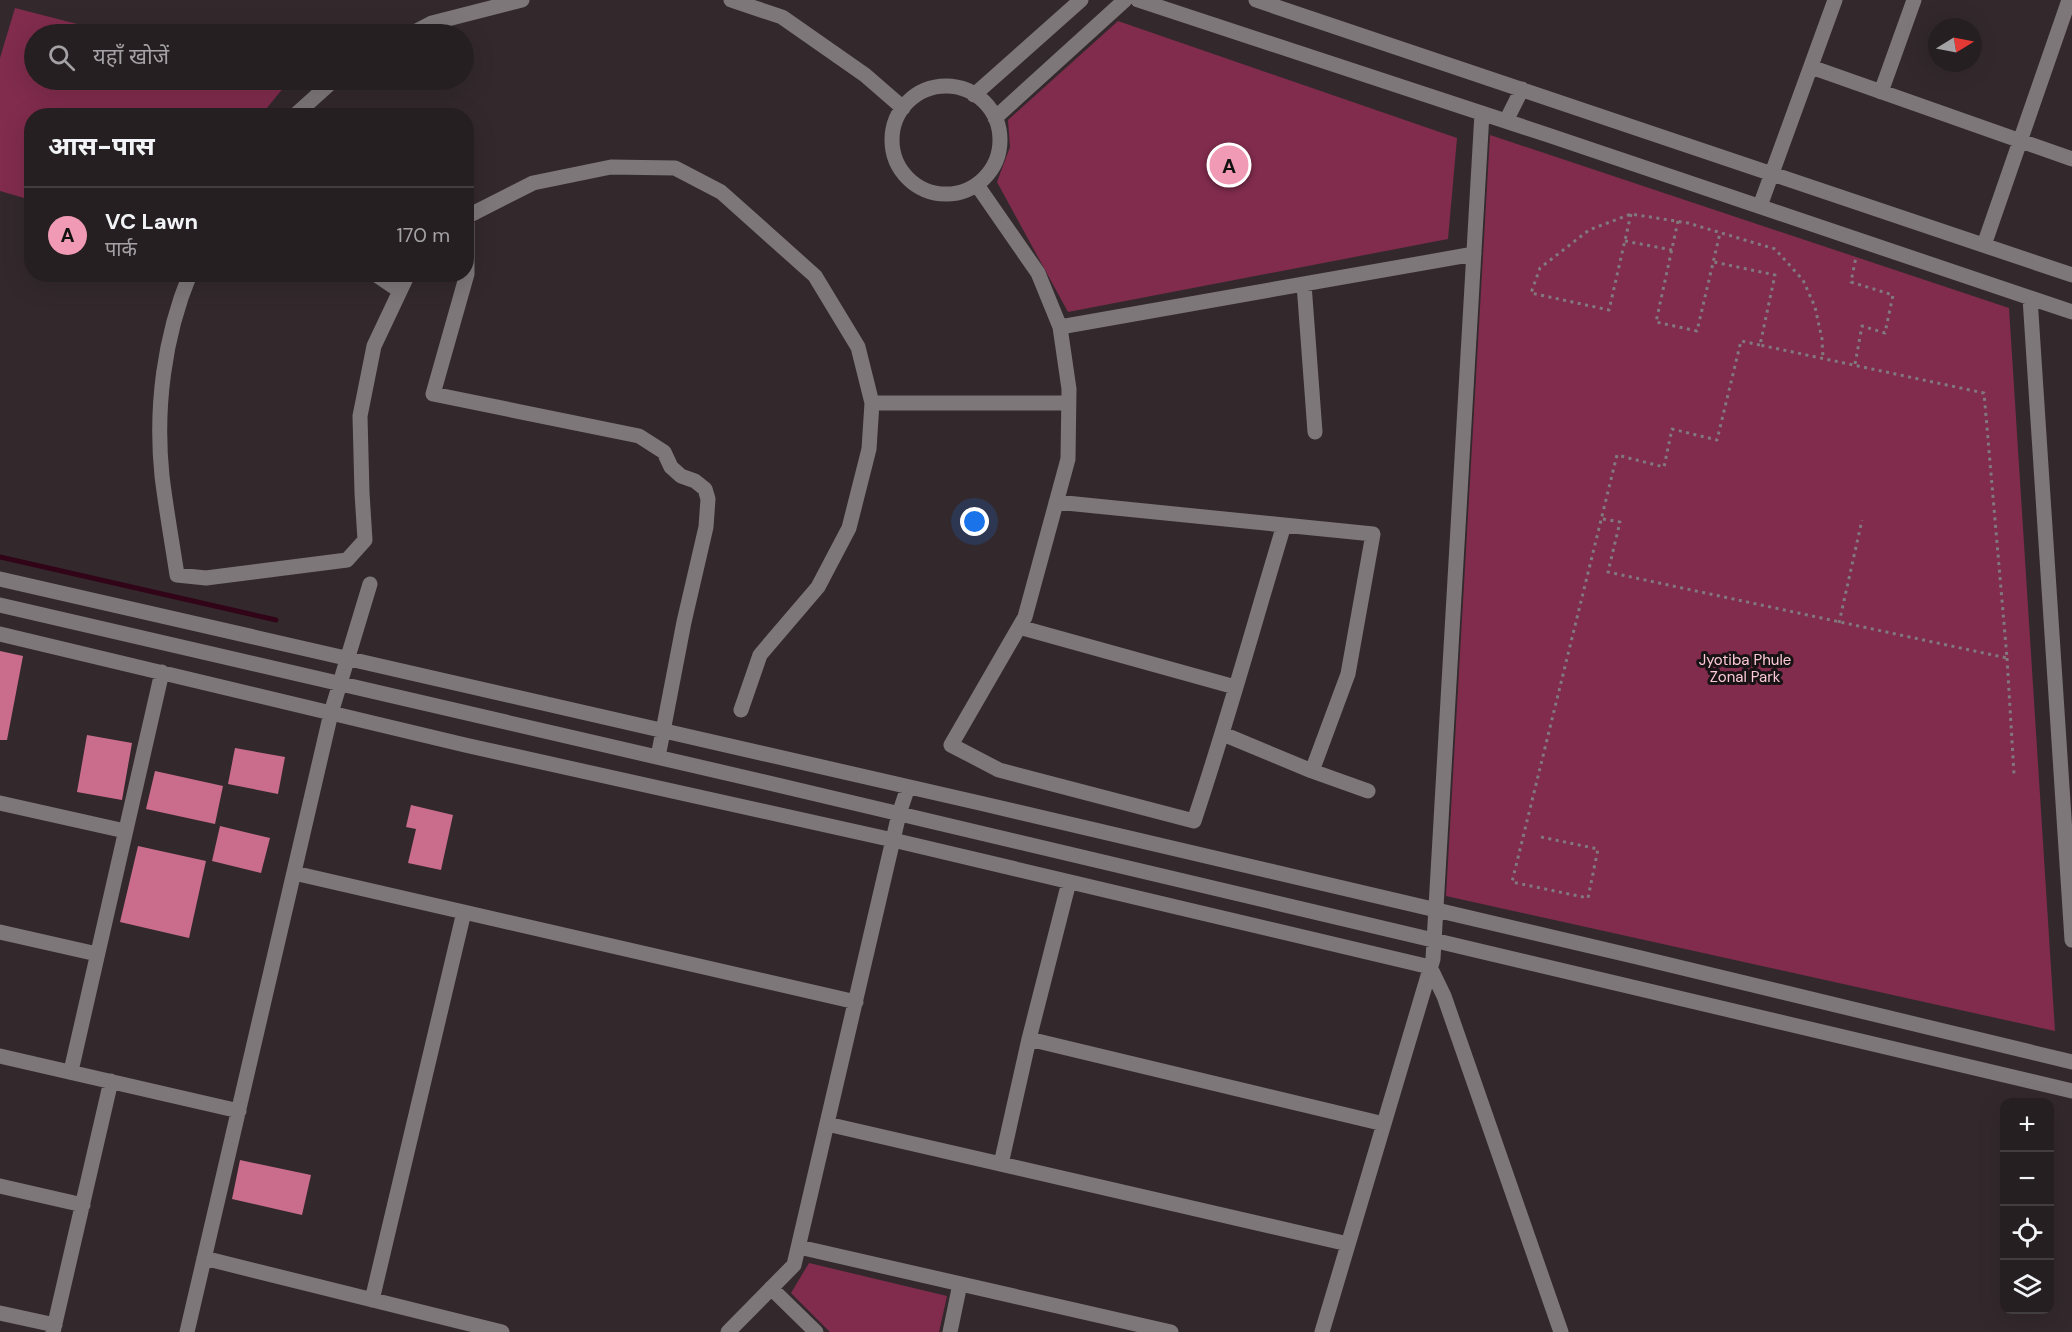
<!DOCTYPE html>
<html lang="hi">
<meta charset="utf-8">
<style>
:root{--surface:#261f21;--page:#322c2e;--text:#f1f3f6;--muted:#a4a2a5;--line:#423d3f;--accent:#f09ab5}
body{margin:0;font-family:"DM Sans","Noto Sans Devanagari",sans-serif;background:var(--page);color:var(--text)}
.controls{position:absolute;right:18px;bottom:18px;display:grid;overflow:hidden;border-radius:12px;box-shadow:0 6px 24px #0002}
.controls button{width:54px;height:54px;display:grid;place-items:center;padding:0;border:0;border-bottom:2px solid var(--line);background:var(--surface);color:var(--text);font:30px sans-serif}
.compass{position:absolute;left:1928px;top:18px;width:54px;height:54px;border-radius:50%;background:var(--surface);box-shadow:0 6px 24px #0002;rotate:80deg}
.you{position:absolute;left:975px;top:522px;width:21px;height:21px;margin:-15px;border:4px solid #fff;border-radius:50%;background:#1a73e8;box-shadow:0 0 0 9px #1a73e833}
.badge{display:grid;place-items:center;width:39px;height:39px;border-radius:50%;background:var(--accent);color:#111;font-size:20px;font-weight:700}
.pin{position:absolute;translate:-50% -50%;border:3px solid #fff;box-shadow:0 2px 6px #0006}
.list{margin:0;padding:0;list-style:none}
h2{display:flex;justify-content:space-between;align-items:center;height:78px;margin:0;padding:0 24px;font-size:26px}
h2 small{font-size:20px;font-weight:400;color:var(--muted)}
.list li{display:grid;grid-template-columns:39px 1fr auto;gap:18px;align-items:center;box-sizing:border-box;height:96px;padding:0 24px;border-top:2px solid var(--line)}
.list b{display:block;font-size:22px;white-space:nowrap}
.list p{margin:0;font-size:20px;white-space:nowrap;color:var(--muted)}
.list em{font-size:20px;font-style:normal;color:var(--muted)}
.icon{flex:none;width:33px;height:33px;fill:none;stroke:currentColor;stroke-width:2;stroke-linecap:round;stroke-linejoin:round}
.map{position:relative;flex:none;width:2072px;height:1332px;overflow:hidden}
.search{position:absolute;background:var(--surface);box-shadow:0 6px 24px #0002;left:24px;top:24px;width:450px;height:66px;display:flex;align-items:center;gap:15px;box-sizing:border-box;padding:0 21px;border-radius:33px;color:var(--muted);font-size:22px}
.panel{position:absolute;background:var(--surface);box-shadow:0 6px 24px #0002;left:24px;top:108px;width:450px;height:174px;border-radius:24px}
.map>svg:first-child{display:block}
.green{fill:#812c4d}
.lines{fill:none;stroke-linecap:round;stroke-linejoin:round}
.stream{stroke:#310517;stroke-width:5}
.building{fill:#ca6d8c}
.path{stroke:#81797b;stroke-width:3;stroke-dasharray:3 4.5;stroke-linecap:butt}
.minor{stroke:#7d7779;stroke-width:15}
.labels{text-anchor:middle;stroke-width:6;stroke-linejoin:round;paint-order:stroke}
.park-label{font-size:15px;fill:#fdcad8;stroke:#181314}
</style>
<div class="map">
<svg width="2072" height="1332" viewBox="0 0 2072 1332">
<rect width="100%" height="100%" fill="#33292c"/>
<path class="green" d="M 15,8 L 116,34 L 34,34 L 34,80 L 290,80 L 261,115 L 32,116 L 31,200 L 0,191 L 0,58 Z
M 1118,21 L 1457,138 L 1448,239 L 1068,312 L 997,182 L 1010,147 L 1008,120 Z
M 1490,135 L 2009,308 L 2055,1031 L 1446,896 Z
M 809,1263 L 947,1296 L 939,1332 L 830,1332 L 791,1293 Z"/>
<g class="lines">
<path class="stream" d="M 0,557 L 276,620"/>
</g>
<path class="building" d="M 0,651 L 23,656 L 7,740 L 0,740 Z
M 87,735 L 132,743 L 122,800 L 77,792 Z
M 235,748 L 285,757 L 278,794 L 228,784 Z
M 155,771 L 223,786 L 215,824 L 146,809 Z
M 411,805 L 453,815 L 441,870 L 408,863 L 416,829 L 406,827 Z
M 220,826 L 270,838 L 261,873 L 212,861 Z
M 138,846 L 206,861 L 189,938 L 120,922 Z
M 240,1160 L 311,1175 L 302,1215 L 232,1199 Z"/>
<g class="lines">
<path class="path" d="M 1631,214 L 1609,310 L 1531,293 L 1540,268 L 1589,230 L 1631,214 L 1688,223 L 1775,249 L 1803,280 L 1815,307 L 1822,339 L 1823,358
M 1678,221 L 1656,322 L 1697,331 L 1720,233
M 1625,241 L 1672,250
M 1855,364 L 1862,326 L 1885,333 L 1893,295 L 1851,282 L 1856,257
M 1603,519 L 1620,522 L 1608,572 L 2007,658 L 1984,393 L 1760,345 L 1775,275 L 1714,262
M 1839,623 L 1862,520
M 2007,658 L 2014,774
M 1541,837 L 1598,849 L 1588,898 L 1512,882 L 1617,455 L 1664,467 L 1672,429 L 1717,440 L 1741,341 L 1760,345"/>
<path class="minor" d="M 731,0 L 782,17 L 865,75 L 903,108
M 1138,0 L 1548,135 L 2072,312
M 1256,0 L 2072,275
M 411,34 L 432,23 L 522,0
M 1811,67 L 2072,159
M892 140a54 54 0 1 1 108 0a54 54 0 1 1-108 0Z
M 1881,92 L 1914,0
M 974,95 L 1081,0
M 294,116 L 334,80
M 995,118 L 1125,0
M 1506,121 L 1522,89
M 977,185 L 1038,273 L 1060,327 L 1069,389 L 1068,459 L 1025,617 L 951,745 L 999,770 L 1194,821 C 1227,723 1254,624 1284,525
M 1760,206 L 1835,0
M 467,216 L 467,274 L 433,394 L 639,436 L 664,452 L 671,467 L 681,476 L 695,481 L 705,489 L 708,499 L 706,527 L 684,622 L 658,757
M 466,217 L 533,183 L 611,167 L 675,168 L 721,192 L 815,276 L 858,347 L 872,403 L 869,449 L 849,528 L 818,587 L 760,655 L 741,710
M 1984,245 L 2069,0
M 190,274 C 164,337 155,408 162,476 C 166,509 172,542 177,575 L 206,578 L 347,560 L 365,540 L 362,493 L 360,416 L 374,346 L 408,274
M 375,274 L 400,291
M 1304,284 L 1315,432
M 2030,298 L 2072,940
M 1060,327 L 1474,254
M 872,403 L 1069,403
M 1056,502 L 1373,534 L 1348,674 L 1312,771
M 0,579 L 984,804 L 1637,957 L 2072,1062
M 0,605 L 769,783 L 2072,1091
M 1019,627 L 1235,687
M 0,634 L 465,745 L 893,840 L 1430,967 L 1444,996 L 1561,1332
M 1223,734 L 1312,771 L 1368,791
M 0,803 L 125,831
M 294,873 L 856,1002
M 0,932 L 97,954
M 1029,1039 L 1384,1124
M 0,1056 L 239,1111
M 71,1071 L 162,672
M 827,1124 L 1348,1244
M 1001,1164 L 1029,1039 L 1069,882
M 0,1186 L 83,1205
M 799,1247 L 1171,1332
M 204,1258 L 502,1332
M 771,1288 L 816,1332
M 372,1300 L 464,912
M 0,1313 L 55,1325
M 53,1332 L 111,1081
M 187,1332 L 331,713 L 370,584
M 728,1332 L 794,1265 L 899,814 L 908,787
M 950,1332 L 960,1284
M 1322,1332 L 1433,959 L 1482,113"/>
</g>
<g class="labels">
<g class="park-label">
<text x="1745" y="665">Jyotiba Phule<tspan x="1745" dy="17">Zonal Park</tspan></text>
</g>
</g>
</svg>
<div class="controls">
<button>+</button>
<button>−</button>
<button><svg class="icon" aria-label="locate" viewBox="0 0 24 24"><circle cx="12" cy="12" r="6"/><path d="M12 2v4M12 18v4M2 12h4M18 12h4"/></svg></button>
<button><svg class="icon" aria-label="layers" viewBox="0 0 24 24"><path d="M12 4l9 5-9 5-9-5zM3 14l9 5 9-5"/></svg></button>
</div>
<svg class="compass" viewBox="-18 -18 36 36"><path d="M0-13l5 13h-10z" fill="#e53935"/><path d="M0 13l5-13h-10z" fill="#a4a2a5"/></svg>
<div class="you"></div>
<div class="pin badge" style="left:1229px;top:165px">A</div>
<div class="search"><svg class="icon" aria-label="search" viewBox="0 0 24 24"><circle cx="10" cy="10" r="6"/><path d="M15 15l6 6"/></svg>यहाँ खोजें</div>
<section class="panel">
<h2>आस-पास<small></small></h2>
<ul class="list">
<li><span class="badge">A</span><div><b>VC Lawn</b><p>पार्क</p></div><em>170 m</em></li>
</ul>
</section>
</div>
